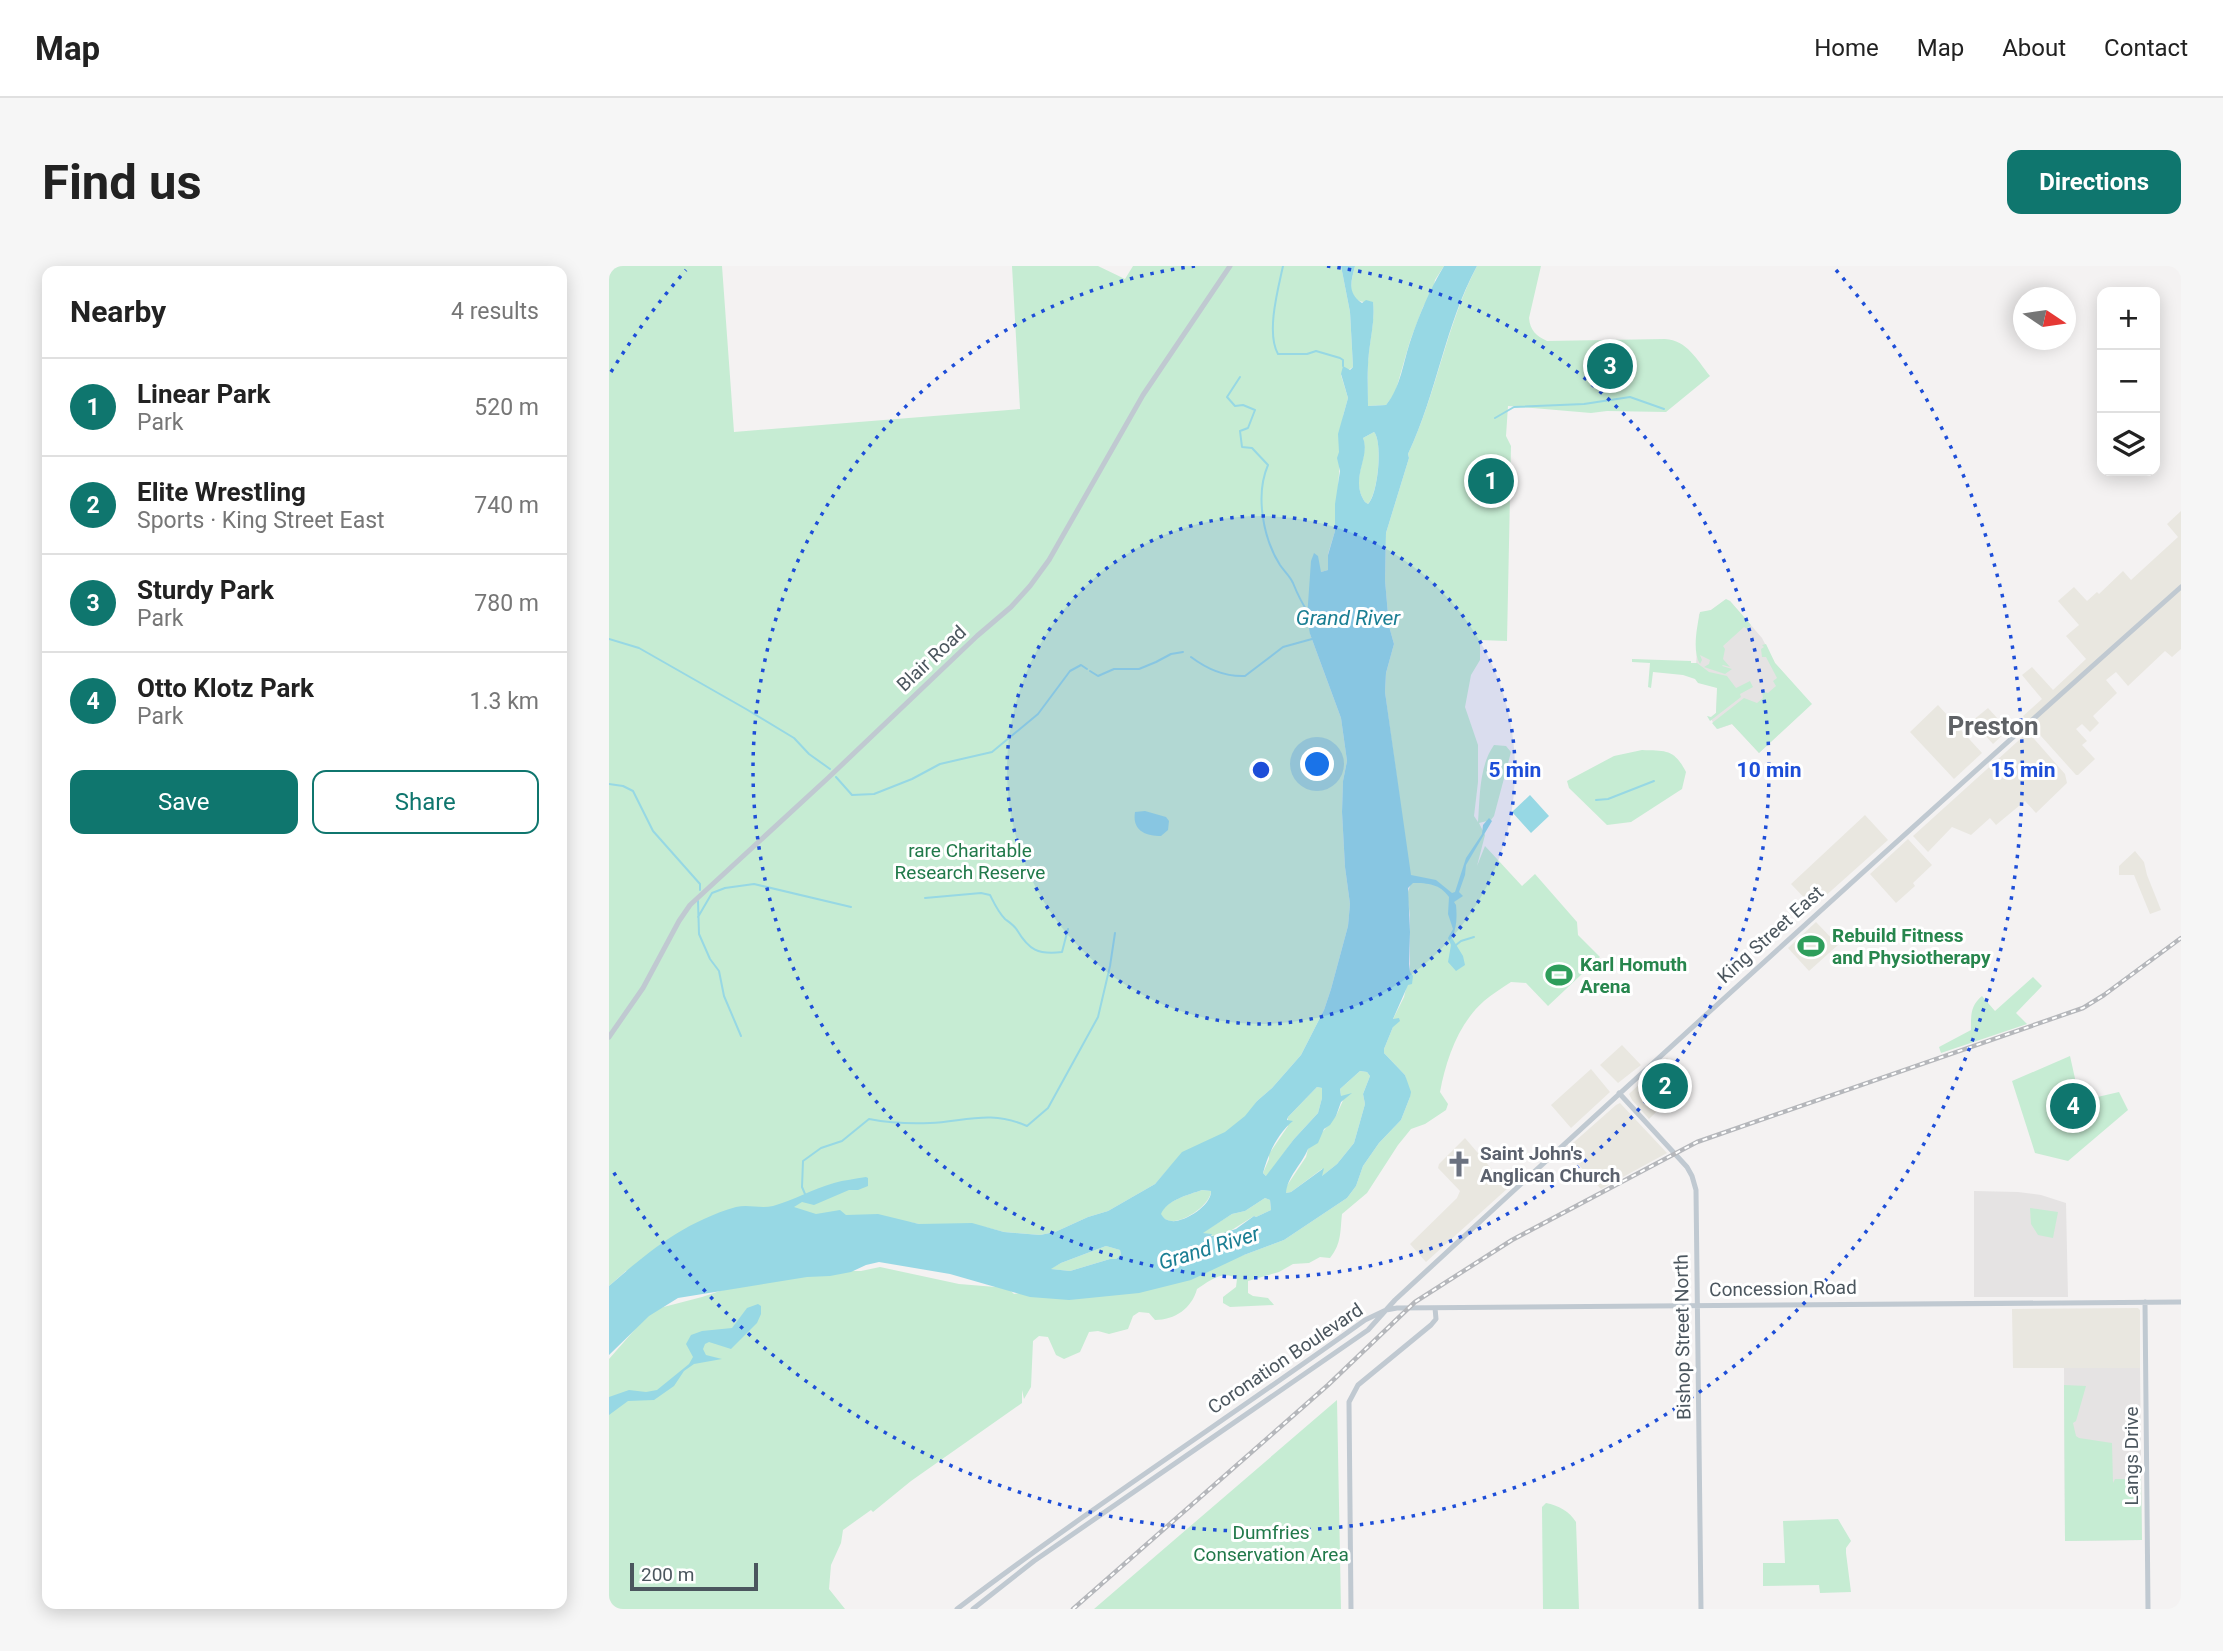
<!DOCTYPE html>
<meta charset="utf-8">
<style>
:root{--surface:#fff;--page:#f6f6f6;--text:#222;--muted:#767676;--line:#e0e0e0;--accent:#0f766e}
body{margin:0;font-family:Roboto,sans-serif;background:var(--page);color:var(--text)}
.controls{position:absolute;right:21px;top:21px;display:grid;overflow:hidden;border-radius:14px;box-shadow:0 4px 18px #0003}
.controls button{width:63px;height:63px;display:grid;place-items:center;padding:0;border:0;border-bottom:2px solid var(--line);background:var(--surface);color:var(--text);font:35px sans-serif}
.compass{position:absolute;left:1404px;top:21px;width:63px;height:63px;border-radius:50%;background:var(--surface);box-shadow:0 4px 18px #0003;rotate:103deg}
.scale{position:absolute;left:21px;bottom:18px;width:128px;box-sizing:border-box;padding-left:7px;border:4px solid #4b565e;border-top:0;font-size:19px;line-height:24px;white-space:nowrap;color:#4b565e;-webkit-text-stroke:5px #fff;paint-order:stroke}
.you{position:absolute;left:709px;top:499px;width:24px;height:24px;margin:-18px;border:5px solid #fff;border-radius:50%;background:#1a73e8;box-shadow:0 0 0 10px #1a73e833}
.badge{display:grid;place-items:center;width:46px;height:46px;border-radius:50%;background:var(--accent);color:#fff;font-size:23px;font-weight:700}
.pin{position:absolute;translate:-50% -50%;border:4px solid #fff;box-shadow:0 2px 7px #0006}
.list{margin:0;padding:0;list-style:none}
h2{display:flex;justify-content:space-between;align-items:center;height:91px;margin:0;padding:0 28px;font-size:30px}
h2 small{font-size:23px;font-weight:400;color:var(--muted)}
.list li{display:grid;grid-template-columns:46px 1fr auto;gap:21px;align-items:center;box-sizing:border-box;height:98px;padding:0 28px;border-top:2px solid var(--line)}
.list b{display:block;font-size:26px;white-space:nowrap}
.list p{margin:0;font-size:23px;white-space:nowrap;color:var(--muted)}
.list em{font-size:23px;font-style:normal;color:var(--muted)}
.actions{display:flex;gap:14px;padding:21px 28px}
.actions a{flex:1;padding:16px 0;border:2px solid var(--accent);border-radius:14px;text-align:center;font-size:24px;color:var(--accent)}
.actions .main{background:var(--accent);color:#fff}
.icon{flex:none;width:38px;height:38px;fill:none;stroke:currentColor;stroke-width:2;stroke-linecap:round;stroke-linejoin:round}
.map{position:relative;flex:none;width:1572px;height:1343px;overflow:hidden;border-radius:14px}
header{display:flex;align-items:center;gap:42px;box-sizing:border-box;height:98px;padding:0 35px;background:var(--surface);border-bottom:2px solid var(--line)}
header strong{font-size:33px}
nav{display:flex;gap:38px;margin-inline-start:auto;font-size:24px}
.intro{display:flex;align-items:center;justify-content:space-between;box-sizing:border-box;height:168px;padding:0 42px}
h1{margin:0;font-size:49px}
.button{padding:18px 32px;border-radius:14px;background:var(--accent);color:#fff;font-size:24px;font-weight:700}
main{display:flex;gap:42px;padding:0 42px}
aside{flex:1;background:var(--surface);border-radius:14px;box-shadow:0 4px 18px #0003}
.map>svg:first-child{display:block}
.commercial{fill:#e9e7e0}
.education{fill:#e5e3e3}
.green{fill:#c6ecd3}
.water{fill:#97d8e4;fill-rule:evenodd}
.lines{fill:none;stroke-linecap:round;stroke-linejoin:round}
.stream{stroke:#97d8e4;stroke-width:2}
.secondary{stroke:#c0c9d1;stroke-width:5}
.rail-casing{stroke:#b5b7bb;stroke-width:4.5}
.rail{stroke:#fff;stroke-width:2;stroke-dasharray:5;stroke-linecap:butt}
.ring{fill:none;stroke:#1d4ed8;stroke-width:3.5;stroke-dasharray:3.5 7}
.labels{text-anchor:middle;stroke-width:6;stroke-linejoin:round;paint-order:stroke}
.street-label{font-size:19px;fill:#4b565e;stroke:#fff}
.park-label{font-size:19px;fill:#21794a;stroke:#fff}
.leisure-label{font-size:19px;font-weight:bold;fill:#27864d;stroke:#fff;text-anchor:start}
.worship-label{font-size:19px;font-weight:bold;fill:#5b616d;stroke:#fff;text-anchor:start}
.water-label{font-size:21px;font-style:italic;fill:#1a7e93;stroke:#fff}
.district-label{font-size:26px;font-weight:bold;fill:#5f6266;stroke:#fff}
.centre{fill:#1d4ed8;stroke:#fff;stroke-width:3.5}
.ring-label{font-size:21px;text-anchor:middle;font-weight:bold;fill:#1d4ed8;stroke:#fff;stroke-width:6;stroke-linejoin:round;paint-order:stroke}
</style>
<header>
<strong>Map</strong>
<nav><a>Home</a><a>Map</a><a>About</a><a>Contact</a></nav>
</header>
<div class="intro"><h1>Find us</h1><a class="button">Directions</a></div>
<main>
<aside>
<h2>Nearby<small>4 results</small></h2>
<ul class="list">
<li><span class="badge">1</span><div><b>Linear Park</b><p>Park</p></div><em>520 m</em></li>
<li><span class="badge">2</span><div><b>Elite Wrestling</b><p>Sports · King Street East</p></div><em>740 m</em></li>
<li><span class="badge">3</span><div><b>Sturdy Park</b><p>Park</p></div><em>780 m</em></li>
<li><span class="badge">4</span><div><b>Otto Klotz Park</b><p>Park</p></div><em>1.3 km</em></li>
</ul>
<div class="actions"><a class="main">Save</a><a>Share</a></div>
</aside>
<div class="map">
<svg width="1572" height="1343" viewBox="0 0 1572 1343">
<rect width="100%" height="100%" fill="#f4f2f2"/>
<path class="commercial" d="M 1572,245 L 1572,383 L 1563,391 L 1556,385 L 1519,420 L 1507,406 L 1497,414 L 1508,427 L 1484,450 L 1490,457 L 1481,466 L 1473,458 L 1467,463 L 1478,475 L 1473,479 L 1486,493 L 1469,509 L 1467,509 L 1414,450 L 1433,433 L 1413,409 L 1423,401 L 1444,424 L 1477,393 L 1457,370 L 1470,359 L 1449,335 L 1465,321 L 1478,335 L 1488,326 L 1490,328 L 1514,305 L 1522,314 L 1569,271 L 1558,258 Z
M 1329,439 L 1373,487 L 1345,513 L 1301,466 Z
M 1379,442 L 1399,464 L 1384,478 L 1363,455 Z
M 1419,466 L 1456,508 L 1458,517 L 1427,547 L 1416,535 L 1387,559 L 1381,552 L 1362,569 L 1343,561 L 1319,586 L 1304,570 Z
M 1256,549 L 1279,574 L 1204,641 L 1182,618 Z
M 1299,573 L 1323,599 L 1304,617 L 1306,620 L 1287,637 L 1261,608 Z
M 1526,585 L 1535,596 L 1538,609 L 1552,644 L 1541,648 L 1525,609 L 1510,609 L 1510,600 Z
M 1207,656 L 1229,679 L 1200,705 L 1179,682 Z
M 1013,779 L 1032,799 L 1009,817 L 991,799 Z
M 1058,792 L 1074,810 L 1070,814 L 1075,819 L 1040,853 L 1023,834 L 1020,828 Z
M 982,803 L 1001,826 L 962,862 L 942,839 Z
M 1011,837 L 1058,887 L 992,923 L 956,884 L 1007,839 Z
M 856,872 L 899,922 L 817,996 L 801,978 L 848,932 L 851,925 L 829,902 L 830,898 Z
M 1529,1042 L 1531,1044 L 1531,1102 L 1404,1102 L 1403,1043 Z"/>
<path class="education" d="M 1116,334 L 1121,335 L 1153,372 L 1166,397 L 1202,438 L 1150,487 L 1123,458 L 1109,463 L 1101,452 L 1107,447 L 1109,410 L 1087,401 L 1090,348 L 1102,344 Z
M 1365,925 L 1409,926 L 1432,929 L 1457,937 L 1459,1031 L 1365,1031 Z
M 1455,1102 L 1531,1102 L 1533,1274 L 1456,1275 Z"/>
<path class="green" d="M 0,0 L 113,0 L 125,166 L 411,143 L 403,0 L 489,0 L 516,13 L 524,0 L 732,0 L 741,46 L 744,101 L 732,109 L 739,132 L 734,150 L 726,265 L 719,288 L 719,304 L 712,306 L 701,368 L 732,452 L 738,495 L 734,515 L 733,546 L 736,601 L 741,638 L 739,660 L 722,723 L 715,744 L 692,789 L 663,822 L 648,835 L 626,868 L 560,902 L 546,918 L 499,945 L 479,951 L 446,966 L 431,969 L 395,966 L 376,961 L 310,958 L 300,956 L 17,1005 L 0,1020 Z
M 746,0 L 835,0 L 826,14 L 824,25 L 814,41 L 801,75 L 786,127 L 777,139 L 759,140 C 759,125 759,112 759,97 C 760,77 766,57 764,36 C 736,38 741,20 746,0 Z
M 868,0 L 932,0 L 920,52 C 921,64 927,70 938,75 L 1056,73 C 1078,74 1088,94 1101,110 L 1057,146 L 998,145 L 982,147 L 899,140 L 897,170 L 902,180 L 898,375 L 871,374 L 871,394 L 862,409 L 856,441 L 869,479 L 869,516 L 865,550 L 869,556 C 871,531 870,500 885,479 L 897,480 L 902,486 L 885,550 L 882,554 L 870,557 L 876,569 L 868,600 L 876,580 L 913,620 L 926,608 L 968,656 L 969,669 L 991,691 L 939,740 L 917,717 L 902,716 C 893,722 883,728 875,735 C 849,758 837,794 831,826 L 839,838 L 837,844 L 816,858 L 802,863 L 789,879 L 758,927 L 733,948 C 731,965 733,977 721,992 L 711,991 L 700,997 L 684,998 L 670,1006 L 639,1015 L 639,1027 L 644,1030 L 659,1032 L 665,1039 L 621,1041 L 614,1037 L 614,1031 L 627,1021 L 628,1013 C 615,1003 600,1015 588,1023 C 583,1042 566,1054 546,1054 L 540,1047 L 530,1046 L 524,1050 L 519,1063 L 500,1068 L 489,1065 L 480,1066 L 471,1086 L 455,1093 L 447,1089 L 439,1071 L 430,1070 L 424,1075 L 422,1121 L 415,1133 L 413,1124 L 413,1137 L 302,1215 L 264,1246 L 262,1244 L 234,1264 L 232,1277 L 222,1299 L 220,1323 L 236,1343 L 0,1343 L 0,1093 L 43,1044 L 93,1031 L 171,1005 L 252,1005 L 271,1001 L 350,1018 L 399,1022 L 405,1028 L 635,989 L 675,974 L 738,932 L 747,920 L 754,900 L 770,877 L 792,854 L 801,831 L 796,809 L 775,787 L 775,783 L 784,761 L 784,753 L 795,731 L 801,706 L 801,649 L 798,629 L 802,617 L 776,426 L 777,407 L 785,378 L 780,360 L 776,314 L 777,267 L 800,192 L 799,188 C 828,127 837,59 868,0 Z
M 765,166 C 774,176 769,228 759,238 L 756,236 C 740,213 761,192 754,172 Z
M 1117,333 L 1121,335 L 1142,359 L 1138,363 L 1135,361 L 1114,380 L 1116,383 L 1114,393 L 1121,401 L 1114,399 L 1113,400 L 1123,403 L 1116,408 L 1095,401 L 1100,398 L 1101,394 L 1091,389 L 1093,394 L 1091,398 C 1083,385 1088,361 1091,346 L 1102,344 Z
M 1157,378 L 1166,397 L 1203,438 L 1150,487 L 1123,458 L 1108,463 L 1103,457 L 1135,432 L 1148,437 L 1154,432 L 1153,425 L 1159,427 L 1167,420 L 1164,415 L 1168,412 L 1157,391 L 1153,391 L 1152,383 L 1155,381 L 1153,379 Z
M 1023,393 L 1082,395 L 1082,397 L 1088,397 L 1100,406 L 1118,410 L 1127,422 L 1141,415 L 1144,421 L 1131,428 L 1132,431 L 1101,455 L 1098,450 L 1102,451 L 1107,447 L 1108,422 L 1089,417 L 1086,413 L 1074,409 L 1044,406 L 1042,422 L 1039,421 L 1041,397 L 1023,396 Z
M 1033,484 C 1058,485 1065,483 1077,506 L 1073,523 L 1022,556 L 998,559 L 960,522 L 958,515 L 1005,490 Z
M 1424,711 L 1433,720 L 1407,747 L 1418,758 L 1332,787 L 1330,781 L 1362,764 C 1362,750 1361,740 1373,730 L 1386,745 Z
M 1461,790 L 1471,835 L 1510,826 L 1519,844 L 1459,895 L 1426,887 L 1403,815 Z
M 751,805 L 758,806 L 761,810 L 754,828 L 756,838 L 745,877 L 728,898 L 712,911 L 713,903 L 682,926 L 677,927 L 677,921 L 697,891 L 699,883 L 727,850 L 736,830 L 732,830 L 731,823 Z
M 708,821 L 713,822 L 713,832 L 709,847 L 685,873 L 658,911 L 654,907 L 660,893 L 660,888 L 679,860 L 679,851 Z
M 593,924 L 602,925 C 602,938 575,957 561,955 C 556,954 555,952 551,948 C 558,934 579,929 593,924 Z
M 656,932 L 661,934 L 662,944 L 647,951 L 645,950 L 618,967 L 605,970 L 593,967 L 623,948 L 636,945 Z
M 1421,942 L 1449,946 L 1444,972 L 1429,969 L 1422,958 Z
M 497,980 L 511,984 L 512,989 L 507,993 L 501,993 L 461,1005 L 441,1003 L 452,997 Z
M 1455,1119 L 1477,1120 L 1467,1155 L 1464,1157 L 1467,1170 L 1470,1172 L 1503,1177 L 1504,1217 L 1506,1213 L 1532,1213 L 1533,1274 L 1456,1275 Z
M 728,1134 L 732,1343 L 485,1343 L 514,1318 Z
M 937,1237 C 949,1239 961,1246 967,1256 L 970,1343 L 934,1343 L 933,1241 Z
M 1229,1253 L 1242,1275 L 1237,1282 L 1237,1287 L 1242,1326 L 1211,1327 L 1210,1319 L 1154,1320 L 1154,1297 L 1176,1297 L 1174,1255 Z"/>
<path class="water" d="M 732,0 L 746,0 C 742,16 738,27 753,37 L 757,34 L 764,36 C 766,53 762,69 760,86 C 758,104 759,122 759,140 L 777,139 C 792,121 794,96 802,73 C 811,47 821,23 835,0 L 868,0 C 836,59 828,127 799,188 L 800,192 L 777,267 L 776,314 L 780,360 L 785,378 L 777,407 L 776,426 L 802,609 L 827,614 L 843,627 L 846,626 L 857,592 L 873,568 L 874,559 L 880,552 L 883,555 L 857,599 L 856,609 L 850,626 L 854,630 L 845,636 L 847,639 C 848,650 848,661 843,672 L 854,690 L 856,699 L 847,705 L 839,696 L 842,679 L 839,672 L 844,663 L 839,648 L 840,631 C 831,618 819,617 804,617 L 799,622 L 801,666 L 800,698 L 801,706 L 804,710 L 803,718 L 799,719 L 784,753 L 790,752 L 791,755 L 784,761 L 775,783 L 775,787 L 796,809 L 802,826 L 801,831 L 792,854 L 770,877 L 754,900 L 747,920 L 738,932 L 675,974 L 635,989 L 582,1014 L 530,1027 L 460,1034 L 421,1031 L 341,1008 L 270,996 L 257,999 L 242,1006 L 221,1010 L 198,1011 L 69,1032 L 40,1050 L 0,1089 L 0,1020 C 39,986 75,956 127,941 C 140,938 151,943 164,940 C 185,934 204,923 225,917 C 235,914 246,913 257,911 L 259,912 L 259,920 L 249,924 L 240,924 L 205,939 L 193,936 L 185,941 L 207,948 L 231,944 L 237,949 L 269,948 L 310,958 L 363,957 L 395,966 L 431,969 L 446,966 L 479,951 L 499,945 L 546,918 L 573,886 L 616,866 L 636,850 L 648,835 L 663,822 L 692,789 L 715,744 L 722,723 L 739,660 L 741,638 L 736,601 L 733,546 L 734,515 L 738,495 L 732,452 L 701,368 L 698,352 L 702,295 L 705,287 L 709,290 L 712,306 L 719,304 L 719,289 L 726,265 L 726,238 L 731,205 L 728,192 L 730,186 L 729,168 L 739,132 L 732,108 L 734,100 L 741,104 L 744,101 L 741,46 ZM 765,166 C 774,176 769,229 759,238 L 756,236 C 740,213 762,191 754,172 ZM 751,805 L 758,806 L 761,810 L 754,828 L 756,838 L 745,877 L 728,898 L 713,910 L 715,902 L 682,926 L 677,927 C 678,911 693,898 699,883 L 709,877 L 715,863 L 721,859 L 727,850 L 732,836 L 743,827 L 732,830 L 731,823 ZM 708,821 L 713,822 L 713,832 L 709,847 L 685,873 L 657,910 L 654,907 C 659,888 669,867 684,855 L 678,854 L 679,851 ZM 593,924 L 602,925 C 603,939 575,957 562,955 C 556,954 555,952 552,948 C 558,934 579,929 593,924 ZM 656,932 L 661,934 L 662,944 L 647,951 L 645,950 L 627,963 L 605,970 L 602,970 L 603,968 L 594,967 L 623,948 L 636,945 ZM 497,980 L 511,984 L 512,989 L 507,993 L 501,993 L 461,1005 L 442,1003 L 452,997 Z
M 921,529 L 940,550 L 922,567 L 903,546 Z
M 536,545 L 557,551 L 560,555 L 559,564 L 552,570 C 536,570 523,564 526,546 Z
M 149,1038 L 152,1040 L 152,1048 L 148,1057 L 122,1083 L 100,1076 L 96,1078 L 94,1083 L 97,1089 L 113,1093 L 85,1098 L 75,1105 L 65,1120 L 45,1134 L 19,1135 L 0,1149 L 0,1131 L 20,1124 L 37,1126 L 48,1124 L 80,1098 L 84,1091 L 77,1078 L 82,1069 L 93,1065 L 123,1062 L 138,1042 Z"/>
<g class="lines">
<path class="stream" d="M 674,0 C 669,23 657,67 669,88 L 698,88 L 707,85 L 731,92 L 734,94 L 734,100
M 631,111 L 618,131 L 626,140 L 634,139 L 646,144 L 639,162 L 631,165 L 633,181 L 643,182 L 659,199 C 646,229 654,272 671,299 C 675,305 681,310 684,317 C 688,327 692,336 699,346
M 886,152 L 905,141 L 975,138 L 1021,131 L 1055,143
M 0,373 L 30,382 L 137,443 L 185,472 L 200,488 L 221,503
M 582,391 C 598,403 616,411 636,410 L 674,381 L 703,373
M 481,405 L 489,410 L 505,403 L 530,403 L 547,396 L 562,388 L 574,386
M 227,511 L 243,529 L 265,528 L 303,513 L 331,498 L 383,486 L 429,448 L 461,405 L 472,399 L 478,403
M 0,518 L 14,520 L 24,525 L 44,565 L 91,618 L 91,624
M 987,534 L 999,533 L 1045,515
M 316,632 L 372,627 L 381,629 C 385,637 389,646 396,653 C 400,656 405,659 408,664 C 420,684 429,689 453,686 L 459,663
M 89,635 L 90,668 L 101,693 L 110,705 L 115,730 L 132,770
M 89,651 L 103,627 L 116,622 L 145,618 L 242,641
M 847,679 L 852,675 L 865,671
M 196,928 L 193,921 L 194,895 L 212,882 L 233,875 L 260,853 C 281,857 300,858 321,857 C 357,855 382,844 418,860 L 439,842 L 489,751 L 501,700 L 506,667"/>
<path class="secondary" d="M 0,771 L 34,722 L 70,655 L 81,639 L 219,512 L 368,370 L 402,341 L 421,320 L 440,294 L 534,129 L 621,0
M 1010,827 L 1078,901 L 1083,910 L 1087,924 L 1092,1343
M 1536,1036 L 1539,1343
M 348,1343 C 481,1242 621,1151 756,1054 L 777,1044 L 788,1042 L 1572,1036
M 364,1343 L 425,1295 L 759,1064 L 786,1034 C 1046,794 1308,556 1572,321
M 742,1343 L 740,1136 L 749,1119 L 822,1059 L 827,1053 L 826,1042"/>
<g class="rail-casing">
<path id="rail" d="M 464,1343 L 719,1119 L 806,1036 L 903,974 L 1088,876 L 1474,742 L 1495,729 L 1572,672"/>
</g>
<use href="#rail" class="rail"/>
</g>
<circle cx="652" cy="504" r="254" fill="#1d4ed8" fill-opacity=".12"/>
<g class="ring">
<circle cx="652" cy="504" r="254"/>
<path d="M718 0A508 508 0 1 1 586 0"/>
<path d="M2 106A762 762 0 0 1 77 4M1227 4A762 762 0 1 1 2 902"/>
</g>
<defs>
<g id="stadium-bare" transform="scale(2.1)"><path d="M0-5a6.5 5 0 1 0 0 10a6.5 5 0 1 0 0-10ZM-3.5-1.8h7v3.6h-7Z" fill="#2e9e5b" stroke="#fff" stroke-width="2.5" paint-order="stroke"/></g>
<g id="church-bare" transform="scale(2.1)"><path d="M-1.2-6h2.4v3.5h3.3v2.4h-3.3V6h-2.4V-.1h-3.3v-2.4h3.3Z" fill="#6b7280" stroke="#fff" stroke-width="2.5" paint-order="stroke"/></g>
</defs>
<g fill-rule="evenodd">
<use href="#stadium-bare" x="1202" y="680"/>
<use href="#stadium-bare" x="950" y="709"/>
<use href="#church-bare" x="850" y="898"/>
</g>
<g class="labels">
<g class="street-label">
<text transform="translate(322 392) rotate(-43)" y="7">Blair Road</text>
<text transform="translate(1161 668) rotate(-42)" y="7">King Street East</text>
<text transform="translate(1174 1022) rotate(-1)" y="7">Concession Road</text>
<text transform="translate(1073 1071) rotate(-91)" y="7">Bishop Street North</text>
<text transform="translate(676 1092) rotate(-34)" y="7">Coronation Boulevard</text>
<text transform="translate(1522 1190) rotate(-90)" y="7">Langs Drive</text>
</g>
<g class="park-label">
<text x="361" y="591">rare Charitable<tspan x="361" dy="22">Research Reserve</tspan></text>
<text x="662" y="1273">Dumfries<tspan x="662" dy="22">Conservation Area</tspan></text>
</g>
<g class="leisure-label">
<text x="1223" y="676">Rebuild Fitness<tspan x="1223" dy="22">and Physiotherapy</tspan></text>
<text x="971" y="705">Karl Homuth<tspan x="971" dy="22">Arena</tspan></text>
</g>
<g class="worship-label">
<text x="871" y="894">Saint John's<tspan x="871" dy="22">Anglican Church</tspan></text>
</g>
<g class="water-label">
<text x="739" y="359">Grand River</text>
<text transform="translate(600 982) rotate(-17)" y="7">Grand River</text>
</g>
<g class="district-label">
<text x="1384" y="469">Preston</text>
</g>
</g>
<circle cx="652" cy="504" r="10" class="centre"/>
<g class="ring-label">
<text x="906" y="511">5 min</text>
<text x="1160" y="511">10 min</text>
<text x="1414" y="511">15 min</text>
</g>
</svg>
<div class="controls">
<button>+</button>
<button>−</button>
<button><svg class="icon" aria-label="layers" viewBox="0 0 24 24"><path d="M12 4l9 5-9 5-9-5zM3 14l9 5 9-5"/></svg></button>
</div>
<svg class="compass" viewBox="-18 -18 36 36"><path d="M0-13l5 13h-10z" fill="#e53935"/><path d="M0 13l5-13h-10z" fill="#767676"/></svg>
<div class="scale">200 m</div>
<div class="you"></div>
<div class="pin badge" style="left:882px;top:215px">1</div>
<div class="pin badge" style="left:1056px;top:820px">2</div>
<div class="pin badge" style="left:1001px;top:100px">3</div>
<div class="pin badge" style="left:1464px;top:840px">4</div>
</div>
</main>
